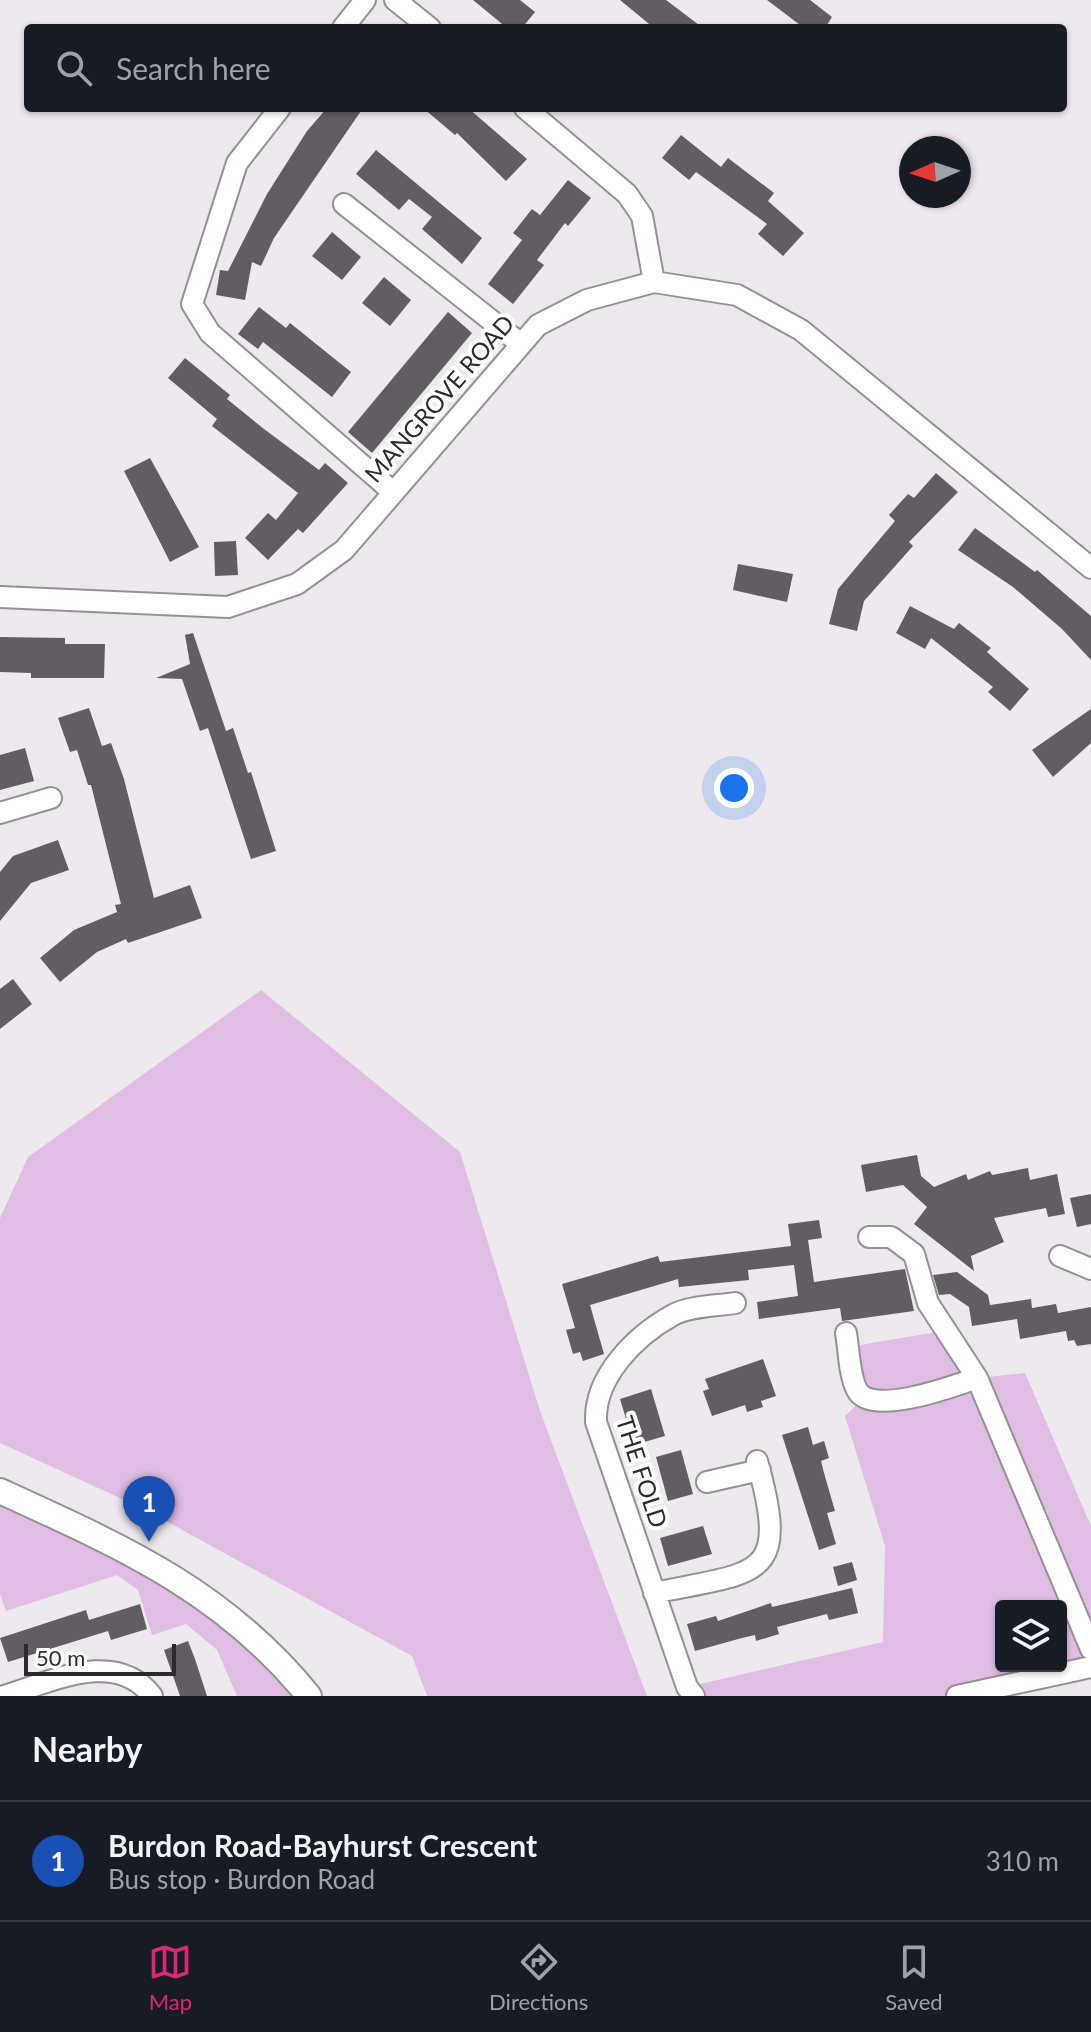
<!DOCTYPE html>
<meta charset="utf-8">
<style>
:root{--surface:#171b24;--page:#20242c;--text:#f1f3f6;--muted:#9ea1a6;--line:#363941;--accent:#db2777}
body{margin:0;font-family:Lato,sans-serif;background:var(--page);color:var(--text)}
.controls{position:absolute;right:24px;bottom:24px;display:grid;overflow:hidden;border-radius:8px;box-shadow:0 2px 6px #0004}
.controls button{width:72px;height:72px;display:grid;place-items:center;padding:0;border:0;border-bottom:2px solid var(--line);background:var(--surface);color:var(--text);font:40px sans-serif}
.compass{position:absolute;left:899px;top:136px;width:72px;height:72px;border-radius:50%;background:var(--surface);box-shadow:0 2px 6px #0004;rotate:267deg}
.scale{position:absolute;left:24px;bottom:20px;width:152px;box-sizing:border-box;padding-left:8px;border:4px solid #2c2a2c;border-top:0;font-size:22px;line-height:28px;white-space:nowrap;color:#2c2a2c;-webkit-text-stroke:6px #fff;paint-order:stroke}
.you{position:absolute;left:734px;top:788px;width:28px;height:28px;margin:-20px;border:6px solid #fff;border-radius:50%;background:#1a73e8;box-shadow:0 0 0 12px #1a73e833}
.badge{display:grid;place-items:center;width:52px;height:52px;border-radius:50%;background:var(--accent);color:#fff;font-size:26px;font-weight:700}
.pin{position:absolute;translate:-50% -66px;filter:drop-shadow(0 2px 4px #0008)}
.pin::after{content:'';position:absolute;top:42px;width:28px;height:24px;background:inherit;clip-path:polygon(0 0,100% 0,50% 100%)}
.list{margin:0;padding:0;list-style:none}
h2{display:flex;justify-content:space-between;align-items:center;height:104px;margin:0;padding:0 32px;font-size:34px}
h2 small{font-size:26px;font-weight:400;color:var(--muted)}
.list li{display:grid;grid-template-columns:52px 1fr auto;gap:24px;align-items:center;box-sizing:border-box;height:120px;padding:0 32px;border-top:2px solid var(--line)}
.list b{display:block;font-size:30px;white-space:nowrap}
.list p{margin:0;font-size:26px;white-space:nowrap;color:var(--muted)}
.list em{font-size:26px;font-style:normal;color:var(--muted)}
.icon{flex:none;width:44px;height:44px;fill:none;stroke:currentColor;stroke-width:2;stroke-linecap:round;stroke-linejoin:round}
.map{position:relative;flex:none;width:1091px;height:1696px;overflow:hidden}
.search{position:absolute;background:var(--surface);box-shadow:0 2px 6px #0004;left:24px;right:24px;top:24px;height:88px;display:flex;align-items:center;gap:20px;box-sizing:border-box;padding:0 28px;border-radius:8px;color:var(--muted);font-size:30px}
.sheet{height:224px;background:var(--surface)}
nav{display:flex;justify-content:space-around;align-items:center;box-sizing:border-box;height:112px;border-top:2px solid var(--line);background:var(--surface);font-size:22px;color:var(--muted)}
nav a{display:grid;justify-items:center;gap:4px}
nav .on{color:var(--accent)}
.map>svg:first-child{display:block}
.green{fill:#e0bde2;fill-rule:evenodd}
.building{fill:#615d62}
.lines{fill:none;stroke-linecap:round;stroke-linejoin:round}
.minor-casing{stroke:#959096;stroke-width:24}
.major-casing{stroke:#959096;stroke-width:28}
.minor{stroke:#fff;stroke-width:20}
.major{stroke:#fff;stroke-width:24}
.labels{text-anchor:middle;stroke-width:8;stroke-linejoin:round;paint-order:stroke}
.street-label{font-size:24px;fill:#2c2a2c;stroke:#fff}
</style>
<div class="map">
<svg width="1091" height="1696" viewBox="0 0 1091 1696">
<rect width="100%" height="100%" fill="#eee9ef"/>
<path class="green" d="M 261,990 L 460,1152 L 540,1411 L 647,1696 L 427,1696 L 412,1656 L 146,1510 L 0,1443 L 0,1218 L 28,1157 Z
M 949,1330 L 977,1378 L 1025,1373 L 1091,1526 L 1091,1667 L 957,1696 L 694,1696 L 687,1687 L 883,1642 L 885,1546 L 845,1416 L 864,1398 L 848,1347 ZM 1001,1606 L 1061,1606 L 1061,1666 L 1001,1666 Z
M 0,1491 L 162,1568 L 309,1696 L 237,1696 L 217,1650 L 186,1624 L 152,1635 L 138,1590 L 117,1575 L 6,1611 L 0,1594 Z"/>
<path class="building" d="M 473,0 L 520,0 L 535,12 L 522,28 L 507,28 Z
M 620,0 L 666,0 L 703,28 L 654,28 Z
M 767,0 L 810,0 L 832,17 L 825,28 L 804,28 Z
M 327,108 L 363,108 L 274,238 L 261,266 L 252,262 L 245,300 L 216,295 L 220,270 L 228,271 L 267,194 L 307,131 Z
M 423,108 L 468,108 L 527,159 L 506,181 L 457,133 L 455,135 Z
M 681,135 L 721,167 L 728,158 L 774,193 L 768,201 L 804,233 L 783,256 L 758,234 L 767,224 L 696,172 L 689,180 L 662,158 Z
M 376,150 L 482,238 L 462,264 L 422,229 L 432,217 L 409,199 L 399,210 L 356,174 Z
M 568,180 L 591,198 L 568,226 L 565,223 L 537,260 L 544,265 L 513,304 L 488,284 L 522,240 L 513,233 L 532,209 L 540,215 Z
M 332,232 L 361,257 L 342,280 L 312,256 Z
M 384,277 L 411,300 L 390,326 L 362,303 Z
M 259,307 L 286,328 L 290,323 L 351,372 L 332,397 L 263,342 L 258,349 L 238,334 Z
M 448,312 L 472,333 L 372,453 L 348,432 Z
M 185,358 L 230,395 L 227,399 L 264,429 L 319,470 L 325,463 L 348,483 L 303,533 L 298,529 L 268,560 L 245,538 L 268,513 L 276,520 L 298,493 L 212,426 L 217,419 L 168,378 Z
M 150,458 L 199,547 L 170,562 L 124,471 Z
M 936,473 L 958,492 L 909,542 L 913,546 L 864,601 L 857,631 L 829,624 L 838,589 L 895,521 L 889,515 L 908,494 L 914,498 Z
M 975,528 L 1035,572 L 1037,570 L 1091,616 L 1091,660 L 1062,629 L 1013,587 L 958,550 Z
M 236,541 L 238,575 L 215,576 L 214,542 Z
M 738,564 L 793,574 L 787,602 L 733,590 Z
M 910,606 L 954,629 L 959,623 L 991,648 L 987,652 L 1029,689 L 1010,711 L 988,692 L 993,687 L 931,638 L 925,649 L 896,633 Z
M 193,633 L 226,731 L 233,728 L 248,773 L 251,772 L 276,851 L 251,859 L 208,728 L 200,731 L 182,679 L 156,678 L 190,664 L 185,635 Z
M 0,637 L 65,638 L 65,644 L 105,644 L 104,678 L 31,678 L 31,673 L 0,672 Z
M 89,708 L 102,746 L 111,743 L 124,779 L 154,898 L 190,885 L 202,918 L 128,943 L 126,939 L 97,952 L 60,982 L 40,958 L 74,930 L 117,912 L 115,905 L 121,904 L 91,785 L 88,785 L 77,750 L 70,752 L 58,718 Z
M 1091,709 L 1091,743 L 1053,777 L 1032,750 Z
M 25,748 L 34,781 L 0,790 L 0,755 Z
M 58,840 L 69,870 L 31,883 L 0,921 L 0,872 L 13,856 Z
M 13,979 L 32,1004 L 0,1029 L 0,989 Z
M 917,1155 L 921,1176 L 934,1187 L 966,1174 L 968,1180 L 990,1171 L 992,1175 L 1028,1168 L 1030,1180 L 1057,1174 L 1065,1214 L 1048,1217 L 1046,1208 L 994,1218 L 1004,1242 L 971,1256 L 974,1271 L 914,1224 L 927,1207 L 903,1185 L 866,1192 L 861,1165 Z
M 1091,1194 L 1091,1224 L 1077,1227 L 1070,1198 Z
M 819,1220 L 822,1238 L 808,1240 L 814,1282 L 905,1269 L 914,1311 L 842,1321 L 840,1308 L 759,1319 L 757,1302 L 798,1296 L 794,1265 L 748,1270 L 749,1280 L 679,1287 L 678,1279 L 590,1305 L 604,1354 L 583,1361 L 580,1352 L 573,1354 L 566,1330 L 575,1328 L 562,1284 L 658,1256 L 660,1262 L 791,1246 L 788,1224 Z
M 957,1272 L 988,1295 L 990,1305 L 1031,1299 L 1032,1308 L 1056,1304 L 1058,1313 L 1091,1307 L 1091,1344 L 1077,1346 L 1074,1340 L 1068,1341 L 1066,1331 L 1020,1339 L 1017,1319 L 972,1326 L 969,1307 L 950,1294 L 939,1295 L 933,1275 Z
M 763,1359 L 776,1396 L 761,1401 L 763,1407 L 747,1412 L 745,1405 L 712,1416 L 703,1391 L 709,1389 L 705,1379 Z
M 651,1389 L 665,1436 L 634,1445 L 620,1399 Z
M 808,1427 L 813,1445 L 824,1441 L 829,1458 L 821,1461 L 824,1473 L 835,1511 L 827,1513 L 836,1544 L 819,1550 L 782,1435 Z
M 681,1450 L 693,1494 L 668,1501 L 656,1457 Z
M 703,1526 L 712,1554 L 668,1566 L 660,1538 Z
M 852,1562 L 857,1580 L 838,1586 L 833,1567 Z
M 852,1588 L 858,1613 L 829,1620 L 827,1614 L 777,1627 L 779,1634 L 756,1641 L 755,1635 L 742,1638 L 695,1651 L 687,1624 L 716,1616 L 718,1621 L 771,1603 L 772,1607 Z
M 140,1604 L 147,1629 L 111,1640 L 108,1631 L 8,1662 L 0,1638 L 86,1610 L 89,1620 Z
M 188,1641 L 195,1659 L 207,1696 L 180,1696 L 164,1650 Z"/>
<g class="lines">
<g class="minor-casing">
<path id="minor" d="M 395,0 L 430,28
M 343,28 L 365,0
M 280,108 L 237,163 L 192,304 L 210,333 L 393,492
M 525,108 L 627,194 L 642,216 L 654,282
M 344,204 L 521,344
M 0,597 L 228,607 L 297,584 L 344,550 L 538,325 L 587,300 L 654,282 L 737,295 L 801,330 L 1091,568
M 0,813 L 51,798
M 869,1237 L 891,1237 L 914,1254 L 928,1303 L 977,1378 L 1091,1649
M 1060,1256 L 1091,1269
M 846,1333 C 849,1350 849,1375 857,1390 C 871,1417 954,1386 977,1378
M 707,1482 L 760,1470
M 654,1593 C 758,1571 791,1581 757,1461
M 4,1696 C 51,1682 116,1648 152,1696
M 694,1696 L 687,1687 L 596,1422 C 594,1377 635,1336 673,1315 C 689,1306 716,1306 735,1303
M 957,1696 L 1091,1667"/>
</g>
<g class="major-casing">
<path id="major" d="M 0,1491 C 120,1546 223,1590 309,1696"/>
</g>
<use href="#minor" class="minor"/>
<use href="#major" class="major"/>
</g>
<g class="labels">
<g class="street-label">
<text transform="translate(440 399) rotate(-49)" y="8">MANGROVE ROAD</text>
<text transform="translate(641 1472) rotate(72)" y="8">THE FOLD</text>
</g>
</g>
</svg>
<div class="controls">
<button><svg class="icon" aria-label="layers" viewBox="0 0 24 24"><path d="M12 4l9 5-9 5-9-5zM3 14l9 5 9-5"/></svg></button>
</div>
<svg class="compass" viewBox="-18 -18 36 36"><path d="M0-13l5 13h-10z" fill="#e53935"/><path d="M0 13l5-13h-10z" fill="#9ea1a6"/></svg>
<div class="scale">50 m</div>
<div class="you"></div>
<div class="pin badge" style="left:149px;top:1542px;background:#1a4fb4">1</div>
<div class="search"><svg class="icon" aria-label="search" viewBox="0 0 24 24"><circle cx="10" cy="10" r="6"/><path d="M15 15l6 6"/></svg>Search here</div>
</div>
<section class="sheet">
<h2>Nearby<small></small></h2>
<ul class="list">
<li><span class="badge" style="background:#1a4fb4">1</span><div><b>Burdon Road-Bayhurst Crescent</b><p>Bus stop · Burdon Road</p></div><em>310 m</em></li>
</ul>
</section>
<nav>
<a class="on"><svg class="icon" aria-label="map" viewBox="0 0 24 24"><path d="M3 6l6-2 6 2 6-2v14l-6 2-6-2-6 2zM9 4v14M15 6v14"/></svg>Map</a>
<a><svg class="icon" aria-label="directions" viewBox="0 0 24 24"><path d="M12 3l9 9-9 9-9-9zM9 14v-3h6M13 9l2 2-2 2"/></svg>Directions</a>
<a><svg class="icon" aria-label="saved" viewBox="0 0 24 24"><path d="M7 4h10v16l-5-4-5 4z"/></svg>Saved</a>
</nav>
